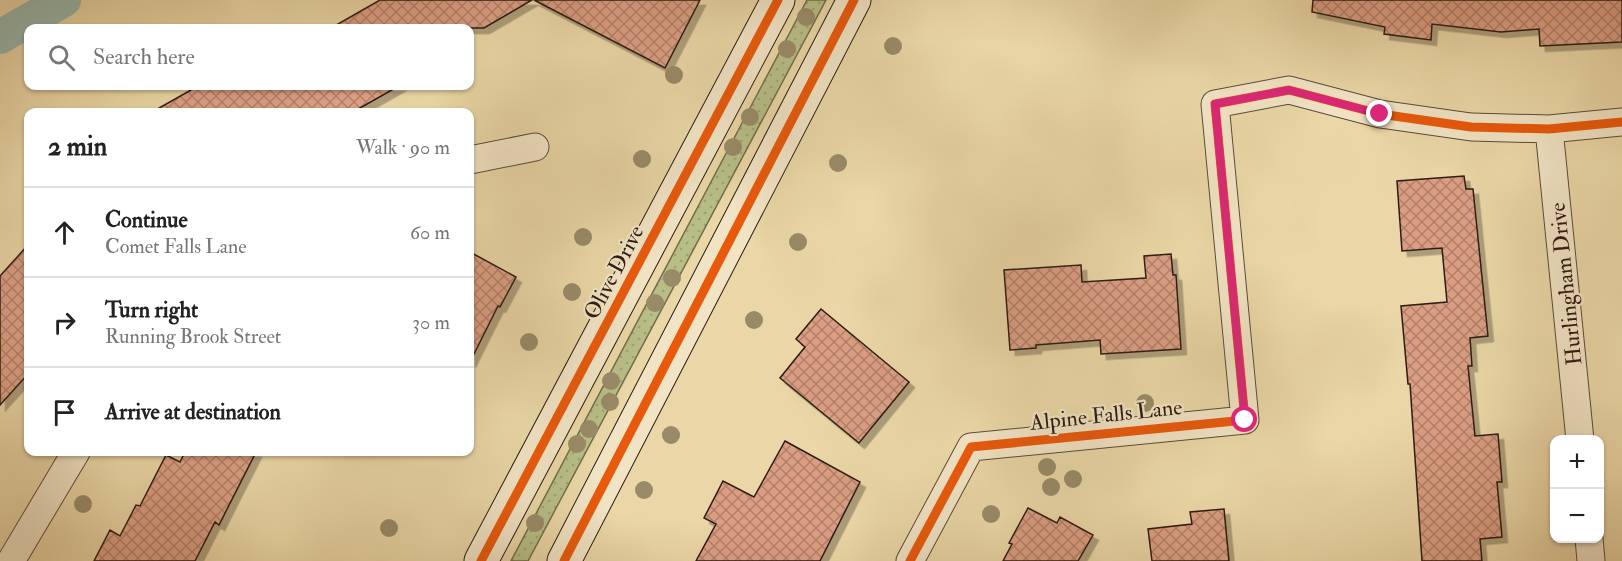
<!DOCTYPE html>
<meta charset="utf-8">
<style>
:root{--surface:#fff;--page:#f6f6f6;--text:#222;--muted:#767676;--line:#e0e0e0}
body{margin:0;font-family:"IM FELL Double Pica",serif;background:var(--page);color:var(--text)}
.controls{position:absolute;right:18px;bottom:18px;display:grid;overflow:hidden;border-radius:12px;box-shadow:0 2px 4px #0004}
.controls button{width:54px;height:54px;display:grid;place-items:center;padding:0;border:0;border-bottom:2px solid var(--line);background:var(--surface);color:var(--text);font:30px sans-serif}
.stop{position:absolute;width:18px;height:18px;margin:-14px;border:4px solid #db2777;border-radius:50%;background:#fff}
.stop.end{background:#db2777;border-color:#fff;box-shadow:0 2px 6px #0008}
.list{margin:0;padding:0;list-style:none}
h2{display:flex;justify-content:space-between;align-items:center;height:78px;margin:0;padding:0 24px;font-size:26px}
h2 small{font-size:20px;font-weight:400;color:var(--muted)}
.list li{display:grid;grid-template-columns:39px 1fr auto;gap:18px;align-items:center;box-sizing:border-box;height:90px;padding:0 24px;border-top:2px solid var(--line)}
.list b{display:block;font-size:22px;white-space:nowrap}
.list p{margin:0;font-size:20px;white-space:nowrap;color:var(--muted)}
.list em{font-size:20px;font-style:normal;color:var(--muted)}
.icon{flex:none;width:33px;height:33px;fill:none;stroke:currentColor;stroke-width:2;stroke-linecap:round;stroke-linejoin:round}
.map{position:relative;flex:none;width:1622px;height:561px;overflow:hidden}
.search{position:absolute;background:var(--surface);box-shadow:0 2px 4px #0004;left:24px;top:24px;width:450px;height:66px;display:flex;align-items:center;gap:15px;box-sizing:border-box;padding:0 21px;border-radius:12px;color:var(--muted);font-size:22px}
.panel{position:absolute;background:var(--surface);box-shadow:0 2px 4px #0004;left:24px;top:108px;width:450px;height:348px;border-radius:12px}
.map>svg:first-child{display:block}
.grass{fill:url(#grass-dots);stroke:#726c4c;stroke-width:1.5}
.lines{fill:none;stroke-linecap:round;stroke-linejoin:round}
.canal{stroke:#98b8ad;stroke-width:34}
.building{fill:url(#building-cross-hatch);stroke:#2d1b13;stroke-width:1.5;filter:url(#shadow)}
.street-casing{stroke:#5c4a38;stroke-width:29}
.secondary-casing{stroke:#2d1b13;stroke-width:35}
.street{stroke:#f1e4c5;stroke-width:27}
.secondary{stroke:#f1e4c5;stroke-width:33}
.cycleway-casing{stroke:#f1e4c5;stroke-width:13}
.cycleway{stroke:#e8590c;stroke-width:9}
.tree{fill:#998a68}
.route{stroke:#db2777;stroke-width:8}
.labels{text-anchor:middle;stroke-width:4.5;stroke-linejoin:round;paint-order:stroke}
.street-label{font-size:22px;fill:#2d1b13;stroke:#f1e4c5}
</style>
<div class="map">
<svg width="1622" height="561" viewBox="0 0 1622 561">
<defs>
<pattern id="grass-dots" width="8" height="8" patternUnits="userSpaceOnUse" patternTransform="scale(1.5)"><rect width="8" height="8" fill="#b7be86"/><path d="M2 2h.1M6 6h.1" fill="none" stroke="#9ea373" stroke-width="1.8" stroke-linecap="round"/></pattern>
<pattern id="building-cross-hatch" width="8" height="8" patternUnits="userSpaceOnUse" patternTransform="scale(1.5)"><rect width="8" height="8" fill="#db9e83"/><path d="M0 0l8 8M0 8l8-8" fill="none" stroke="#b2806a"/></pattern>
<filter id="shadow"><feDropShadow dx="5.5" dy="5.5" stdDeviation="0" flood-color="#0004"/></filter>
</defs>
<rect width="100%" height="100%" fill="#ead6a6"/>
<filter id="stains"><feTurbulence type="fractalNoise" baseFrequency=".00333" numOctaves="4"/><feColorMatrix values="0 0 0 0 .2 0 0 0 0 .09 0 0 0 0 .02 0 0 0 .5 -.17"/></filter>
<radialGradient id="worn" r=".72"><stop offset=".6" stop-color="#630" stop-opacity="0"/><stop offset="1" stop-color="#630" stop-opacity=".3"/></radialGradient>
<path class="grass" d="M 807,0 L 826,0 L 528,561 L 511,561 Z"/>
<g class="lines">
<path class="canal" d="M 0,37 L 64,0"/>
</g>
<path class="building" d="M 380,0 L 532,0 L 484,28 L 331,28 Z
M 534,0 L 700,0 L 665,68 Z
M 1313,0 L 1622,0 L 1622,42 L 1540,46 L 1539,29 L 1501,32 L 1432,24 L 1431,40 L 1384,34 L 1385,27 L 1312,12 Z
M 198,86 L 399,86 L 353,112 L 152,112 Z
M 1464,176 L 1466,189 L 1473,189 L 1488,336 L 1470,338 L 1472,366 L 1468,366 L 1475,436 L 1498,434 L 1502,482 L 1497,482 L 1502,537 L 1480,539 L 1482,561 L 1422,561 L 1410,384 L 1408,384 L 1401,306 L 1447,302 L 1442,248 L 1402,251 L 1397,181 Z
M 28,245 L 28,374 L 0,405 L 0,276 Z
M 470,252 L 516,277 L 500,307 L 498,306 L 470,362 Z
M 1171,254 L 1173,275 L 1176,275 L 1181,349 L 1101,354 L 1100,340 L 1036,345 L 1036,348 L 1010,350 L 1004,270 L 1081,265 L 1082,282 L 1146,278 L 1144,256 Z
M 821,309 L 909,382 L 859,443 L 780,378 L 805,347 L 796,339 Z
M 785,441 L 860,482 L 820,561 L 696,561 L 716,524 L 704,518 L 723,481 L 754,497 Z
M 185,452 L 256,452 L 219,525 L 215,522 L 195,561 L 94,561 L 110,530 L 120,536 L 136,505 L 140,506 L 166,455 L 180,462 Z
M 1028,508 L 1057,523 L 1060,517 L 1093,535 L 1078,561 L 1003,561 L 1012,544 L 1009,543 Z
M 1224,509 L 1229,561 L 1152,561 L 1148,529 L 1192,524 L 1190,512 Z"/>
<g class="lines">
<g class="street-casing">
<path id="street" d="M 1549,129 L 1580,440
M 470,160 L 535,147
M 1589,538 L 1591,561
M 11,561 L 76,452
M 910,561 L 971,447 L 1245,420 L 1215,104 L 1289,90 L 1380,114 L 1471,127 L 1549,129 L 1622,122"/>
</g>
<g class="secondary-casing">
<path id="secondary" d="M 481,561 L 778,0
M 564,561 L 854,0"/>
</g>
<use href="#street" class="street"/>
<use href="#secondary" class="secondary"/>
<g class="cycleway-casing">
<path id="cycleway" d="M 481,561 L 778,0
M 564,561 L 854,0
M 910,561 L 971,447 L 1245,420 L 1215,104 L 1289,90 L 1380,114 L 1471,127 L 1549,129 L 1622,122"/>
</g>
<use href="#cycleway" class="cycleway"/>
</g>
<g class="tree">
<circle cx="806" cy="17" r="9"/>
<circle cx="893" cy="46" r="9"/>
<circle cx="787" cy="49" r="9"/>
<circle cx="674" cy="75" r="9"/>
<circle cx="750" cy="117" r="9"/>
<circle cx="733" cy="147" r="9"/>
<circle cx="642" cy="159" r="9"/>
<circle cx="838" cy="163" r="9"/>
<circle cx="583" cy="237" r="9"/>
<circle cx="798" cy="242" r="9"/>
<circle cx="672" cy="278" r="9"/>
<circle cx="572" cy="292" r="9"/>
<circle cx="655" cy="303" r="9"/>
<circle cx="754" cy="320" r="9"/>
<circle cx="529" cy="342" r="9"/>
<circle cx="611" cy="381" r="9"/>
<circle cx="610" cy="402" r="9"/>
<circle cx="1145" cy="403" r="9"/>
<circle cx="589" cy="429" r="9"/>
<circle cx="671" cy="435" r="9"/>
<circle cx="577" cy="444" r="9"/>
<circle cx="1047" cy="467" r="9"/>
<circle cx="1073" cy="479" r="9"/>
<circle cx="1051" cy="487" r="9"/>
<circle cx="644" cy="490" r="9"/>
<circle cx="83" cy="504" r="9"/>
<circle cx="991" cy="514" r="9"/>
<circle cx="535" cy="523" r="9"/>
<circle cx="389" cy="528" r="9"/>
</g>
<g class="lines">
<path class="route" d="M 1245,420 L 1215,104 L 1289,90 L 1380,114"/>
</g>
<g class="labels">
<g class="street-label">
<text transform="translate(613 272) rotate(-62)" y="8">Olive Drive</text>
<text transform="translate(1565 284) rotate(-96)" y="8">Hurlingham Drive</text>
<text transform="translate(1106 414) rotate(-6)" y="8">Alpine Falls Lane</text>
</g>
</g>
<rect width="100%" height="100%" filter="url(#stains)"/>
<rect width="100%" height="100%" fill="url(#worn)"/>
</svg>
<div class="controls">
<button>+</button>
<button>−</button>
</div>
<div class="stop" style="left:1245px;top:420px"></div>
<div class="stop end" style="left:1380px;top:114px"></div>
<div class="search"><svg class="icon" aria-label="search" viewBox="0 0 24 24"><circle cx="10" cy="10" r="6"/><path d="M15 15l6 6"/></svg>Search here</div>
<section class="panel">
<h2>2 min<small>Walk · 90 m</small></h2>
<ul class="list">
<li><svg class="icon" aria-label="ahead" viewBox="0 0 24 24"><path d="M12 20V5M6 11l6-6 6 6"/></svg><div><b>Continue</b><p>Comet Falls Lane</p></div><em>60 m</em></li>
<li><svg class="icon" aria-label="right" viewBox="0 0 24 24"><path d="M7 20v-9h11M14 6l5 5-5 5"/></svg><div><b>Turn right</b><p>Running Brook Street</p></div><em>30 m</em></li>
<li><svg class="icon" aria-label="arrive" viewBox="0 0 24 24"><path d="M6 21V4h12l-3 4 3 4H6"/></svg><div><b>Arrive at destination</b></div></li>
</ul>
</section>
</div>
